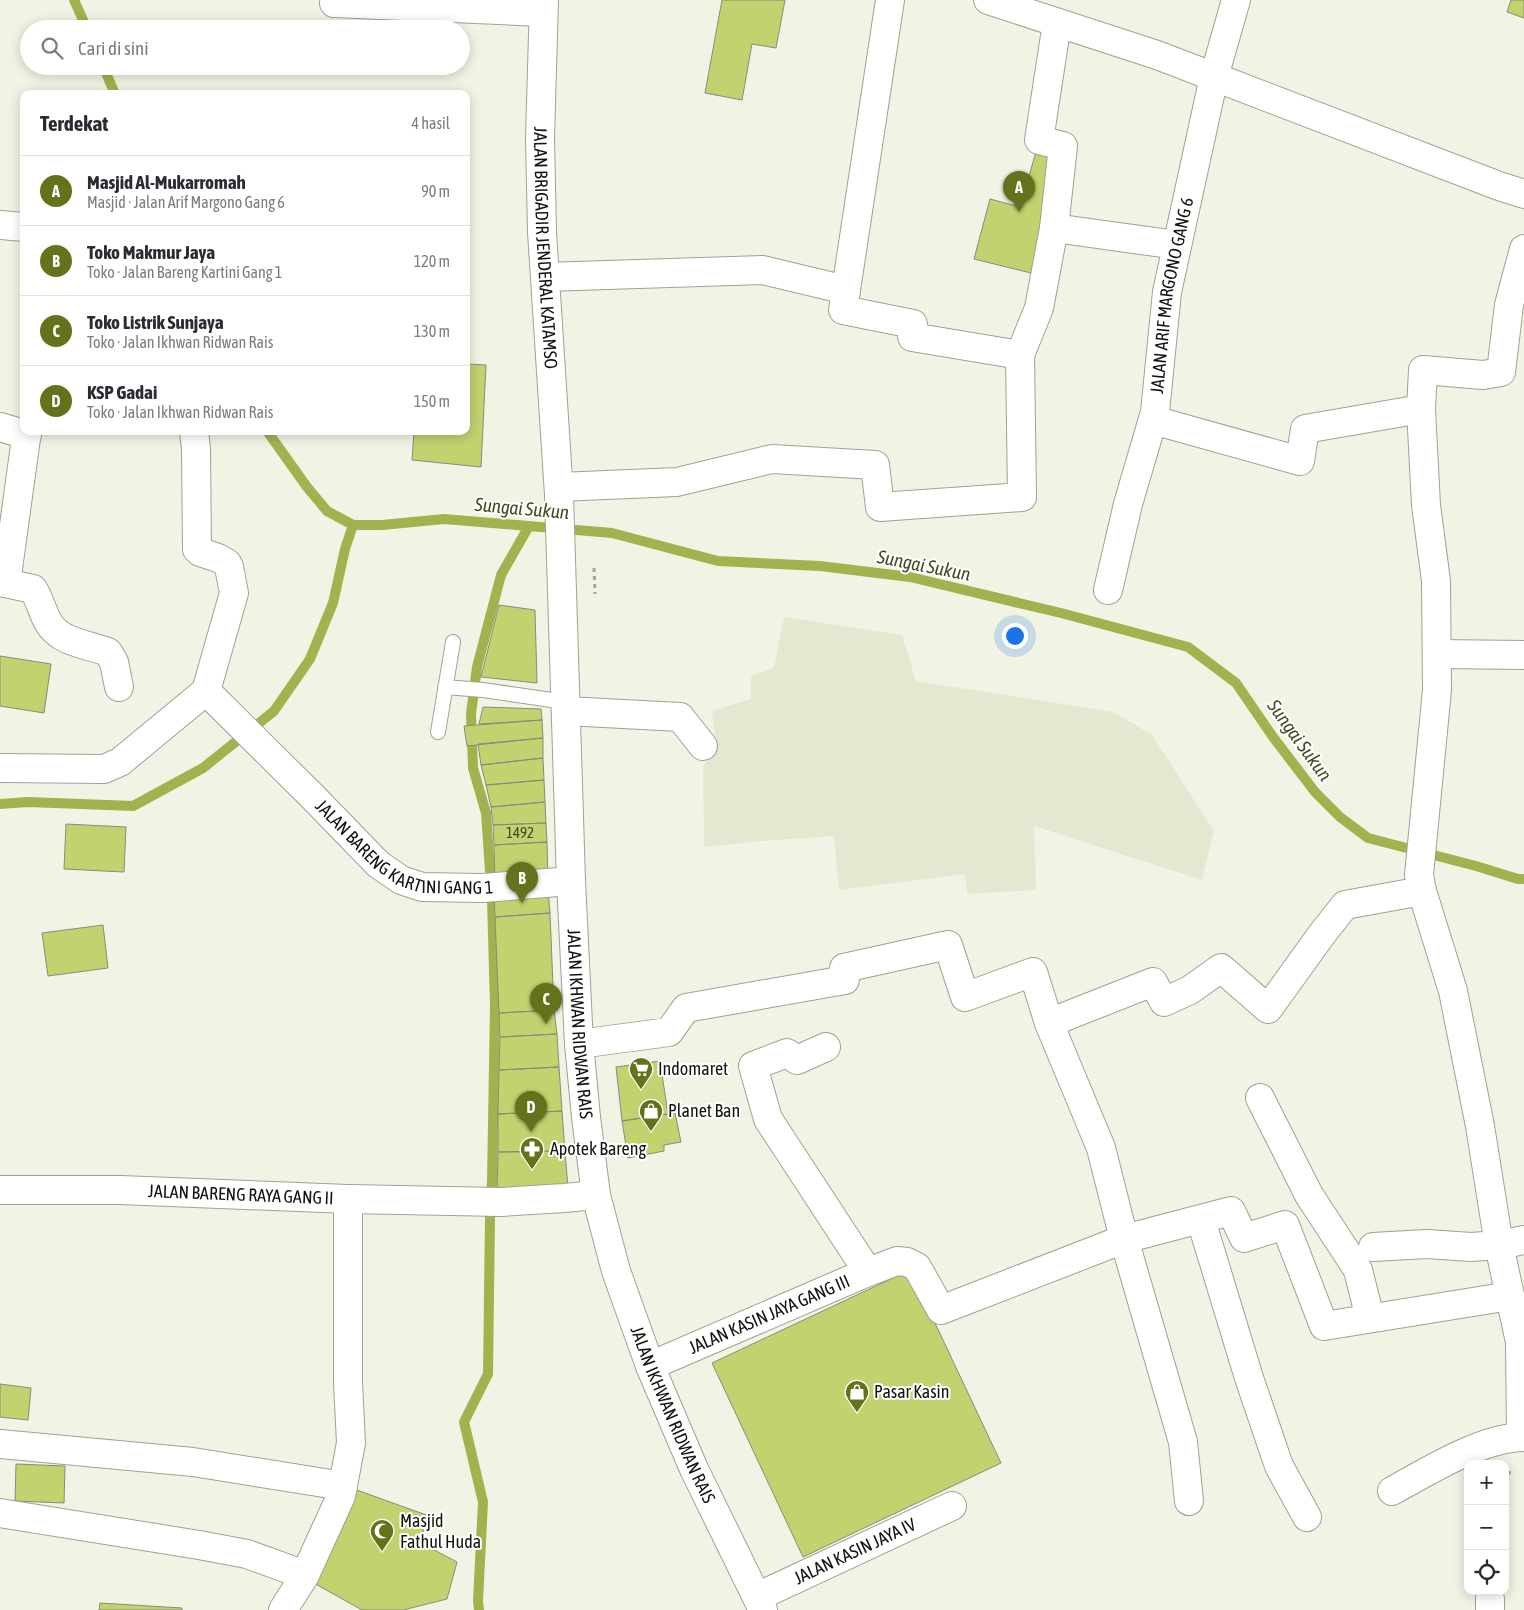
<!DOCTYPE html>
<html lang="id">
<meta charset="utf-8">
<style>
:root{--surface:#fff;--page:#f2f2f3;--text:#2b2b33;--muted:#7c7c81;--line:#e1e1e2;--accent:#66711c}
body{margin:0;font-family:"Asap Condensed",sans-serif;background:var(--page);color:var(--text)}
.controls{position:absolute;right:15px;bottom:15px;display:grid;overflow:hidden;border-radius:10px;box-shadow:0 2px 12px #0003}
.controls button{width:45px;height:45px;display:grid;place-items:center;padding:0;border:0;border-bottom:1px solid var(--line);background:var(--surface);color:var(--text);font:25px sans-serif}
.you{position:absolute;left:1014px;top:635px;width:18px;height:18px;margin:-12px;border:4px solid #fff;border-radius:50%;background:#1a73e8;box-shadow:0 0 0 8px #1a73e833}
.badge{display:grid;place-items:center;width:32px;height:32px;border-radius:50%;background:var(--accent);color:#fff;font-size:16px;font-weight:700}
.pin{position:absolute;translate:-50% -41px;filter:drop-shadow(0 1px 2px #0008)}
.pin::after{content:'';position:absolute;top:26px;width:18px;height:15px;background:inherit;clip-path:polygon(0 0,100% 0,50% 100%)}
.list{margin:0;padding:0;list-style:none}
h2{display:flex;justify-content:space-between;align-items:center;height:65px;margin:0;padding:0 20px;font-size:21px}
h2 small{font-size:16px;font-weight:400;color:var(--muted)}
.list li{display:grid;grid-template-columns:32px 1fr auto;gap:15px;align-items:center;box-sizing:border-box;height:70px;padding:0 20px;border-top:1px solid var(--line)}
.list b{display:block;font-size:19px;white-space:nowrap}
.list p{margin:0;font-size:16px;white-space:nowrap;color:var(--muted)}
.list em{font-size:16px;font-style:normal;color:var(--muted)}
.icon{flex:none;width:28px;height:28px;fill:none;stroke:currentColor;stroke-width:2;stroke-linecap:round;stroke-linejoin:round}
.map{position:relative;flex:none;width:1524px;height:1610px;overflow:hidden}
.search{position:absolute;background:var(--surface);box-shadow:0 2px 12px #0003;left:20px;top:20px;width:450px;height:55px;display:flex;align-items:center;gap:12px;box-sizing:border-box;padding:0 18px;border-radius:28px;color:var(--muted);font-size:19px}
.panel{position:absolute;background:var(--surface);box-shadow:0 2px 12px #0003;left:20px;top:90px;width:450px;height:345px;border-radius:10px}
.map>svg:first-child{display:block}
.built{fill:#e3e9d1}
.lines{fill:none;stroke-linecap:round;stroke-linejoin:round}
.stream{stroke:#a3b24f;stroke-width:10}
.building{fill:#c1d26e;stroke:#888b7c}
.lane-casing{stroke:#9fa293;stroke-width:16}
.street-casing{stroke:#9fa293;stroke-width:30}
.primary-casing{stroke:#9fa293;stroke-width:30}
.path{stroke:#a3a599;stroke-width:3;stroke-dasharray:4 4;stroke-linecap:butt}
.lane{stroke:#fff;stroke-width:14}
.street{stroke:#fff;stroke-width:28}
.primary{stroke:#fff;stroke-width:28}
.labels{text-anchor:middle;stroke-width:4;stroke-linejoin:round;paint-order:stroke}
.number-label{font-size:15px;fill:#3e4326}
.street-label{font-size:18px;fill:#12130e;stroke:#fff}
.poi-label{font-size:18px;fill:#12130e;stroke:#fff;text-anchor:start}
.water-label{font-size:19px;font-style:italic;fill:#444b22;stroke:#fff}
</style>
<div class="map">
<svg width="1524" height="1610" viewBox="0 0 1524 1610">
<rect width="100%" height="100%" fill="#f1f4e4"/>
<path class="built" d="M 784,617 L 902,635 L 916,681 L 1114,712 L 1152,735 L 1214,831 L 1202,880 L 1034,826 L 1036,890 L 967,894 L 965,874 L 839,890 L 834,836 L 762,841 L 704,847 L 703,767 L 716,747 L 712,711 L 751,699 L 751,676 L 774,667 Z"/>
<g class="lines">
<path class="stream" d="M 74,0 L 87,29
M 103,66 L 115,94
M 267,431 L 307,487 L 327,511 L 353,525 L 382,525 L 444,519 L 612,533 L 718,561 L 820,566 L 910,577 L 1061,613 L 1188,647 L 1236,683 L 1273,737 L 1315,792 L 1340,817 L 1368,838 L 1476,866 L 1518,879 L 1524,879
M 0,804 L 28,802 L 133,806 L 203,768 L 274,711 L 310,659 L 333,603 L 345,549 L 353,525
M 479,1610 L 478,1601 L 483,1502 L 464,1422 L 488,1374 L 490,1217 L 492,1181 L 495,1006 L 492,900 L 486,813 L 473,768 L 471,714 L 477,667 L 501,575 L 529,526"/>
</g>
<path class="building" d="M 722,0 L 785,0 L 776,48 L 752,44 L 742,100 L 705,93 Z
M 1511,0 L 1524,0 L 1524,18 L 1507,12 Z
M 1038,145 L 1058,152 L 1035,274 L 974,259 L 990,199 L 1020,207 Z
M 466,364 L 486,365 L 481,467 L 412,460 L 414,431 L 466,431 Z
M 499,605 L 535,610 L 537,683 L 481,677 Z
M 0,656 L 51,664 L 44,713 L 0,706 Z
M 483,707 L 541,709 L 542,720 L 479,724 Z
M 542,720 L 543,738 L 467,746 L 464,726 Z
M 543,738 L 543,758 L 481,765 L 478,744 Z
M 543,758 L 544,780 L 486,785 L 481,765 Z
M 544,780 L 545,802 L 491,807 L 486,785 Z
M 545,802 L 546,823 L 493,825 L 491,807 Z
M 546,823 L 547,842 L 494,845 L 493,825 Z
M 66,824 L 126,827 L 124,872 L 64,869 Z
M 547,842 L 548,880 L 495,883 L 494,845 Z
M 548,890 L 550,913 L 495,917 L 494,893 Z
M 550,913 L 554,1010 L 499,1013 L 495,917 Z
M 103,925 L 108,968 L 48,976 L 42,933 Z
M 554,1010 L 557,1034 L 500,1037 L 499,1013 Z
M 557,1034 L 559,1067 L 499,1070 L 500,1037 Z
M 660,1061 L 668,1114 L 622,1121 L 616,1067 Z
M 559,1067 L 562,1111 L 498,1114 L 499,1070 Z
M 562,1111 L 565,1151 L 498,1152 L 498,1114 Z
M 675,1113 L 681,1142 L 664,1145 L 664,1151 L 628,1158 L 622,1121 Z
M 565,1151 L 568,1188 L 497,1193 L 498,1152 Z
M 910,1270 L 1001,1463 L 803,1557 L 712,1363 Z
M 0,1384 L 31,1388 L 28,1420 L 0,1417 Z
M 16,1464 L 65,1466 L 64,1503 L 15,1501 Z
M 354,1489 L 429,1516 L 419,1542 L 457,1562 L 447,1599 L 403,1610 L 362,1610 L 312,1582 Z
M 100,1603 L 182,1608 L 182,1610 L 99,1610 Z"/>
<g class="lines">
<g class="lane-casing">
<path id="lane" d="M 445,687 L 483,690 L 565,702
M 438,732 L 453,642"/>
</g>
<g class="street-casing">
<g id="street">
<path d="M 988,0 L 1157,55 L 1499,186 L 1524,194"/>
<path d="M 334,3 L 543,12"/>
<path d="M 1057,23 L 1039,140 L 1063,146 L 1054,228 L 1177,245"/>
<path d="M 0,225 L 24,227"/>
<path d="M 545,277 L 763,270 L 846,290 L 843,310 L 913,324 L 912,337 L 1020,355 L 1039,308 L 1054,228"/>
<path d="M 846,290 L 890,0"/>
<path d="M 1153,420 L 1300,461 L 1305,429 L 1421,409"/>
<path d="M 0,427 L 27,435"/>
<path d="M 194,431 L 196,449 L 197,549 L 200,552 L 218,558 L 227,563 L 229,567 L 234,593 L 206,691"/>
<path d="M 559,487 L 677,482 L 772,459 L 875,465 L 880,507 L 1022,497 L 1020,355"/>
<path d="M 0,582 L 33,589 C 40,600 42,611 48,622 C 60,643 87,644 108,652 L 114,662 L 119,687"/>
<path d="M 6,583 L 27,431"/>
<path id="s1" d="M 1108,590 L 1128,504 L 1155,412 L 1167,292 L 1214,77 L 1236,0"/>
<path d="M 1437,654 L 1524,655"/>
<path d="M 566,711 L 680,717 L 703,746"/>
<path id="s2" d="M 0,768 L 104,769 L 120,762 L 206,691 L 313,797 L 378,864 L 401,880 L 422,887 L 483,888 L 571,881"/>
<path d="M 1049,1023 L 1101,1148 L 1124,1239 L 1183,1442 L 1189,1501"/>
<path d="M 579,1044 L 669,1032 L 686,1008 L 845,980 L 844,968 L 948,945 L 965,997 L 1033,972 L 1049,1023 L 1153,982 L 1164,1002 L 1190,990 L 1221,968 L 1268,1009 L 1322,934 L 1345,905 L 1422,891"/>
<path d="M 826,1047 L 797,1060 L 787,1053 L 753,1066 L 768,1119 L 868,1272"/>
<path d="M 1260,1098 L 1309,1195 L 1358,1270 L 1370,1318"/>
<path id="s3" d="M 0,1190 L 120,1190 L 348,1199 L 501,1202 L 564,1198 L 596,1195"/>
<path d="M 1201,1220 L 1249,1378 L 1279,1466 L 1307,1517"/>
<path d="M 1373,1247 L 1427,1244 L 1471,1247 L 1499,1245 L 1524,1240"/>
<path id="s4" d="M 650,1366 L 868,1272 L 897,1261 L 907,1262 L 917,1267 L 941,1310 L 1124,1239 L 1231,1211 L 1244,1238 L 1285,1225 L 1324,1326 L 1510,1296"/>
<path d="M 1521,1437 L 1520,1342 L 1499,1245 L 1480,1126 L 1453,991 L 1422,891 L 1419,875 L 1437,690 L 1436,581 L 1426,505 L 1421,409 L 1423,370 L 1483,375 L 1501,372 L 1509,305 L 1524,249"/>
<path d="M 0,1444 L 193,1462 L 343,1486"/>
<path d="M 1392,1491 C 1428,1471 1483,1437 1524,1437"/>
<path d="M 0,1513 L 199,1545 L 247,1554 L 305,1575"/>
<path id="s5" d="M 757,1597 L 952,1506"/>
<path d="M 283,1610 L 305,1575 L 341,1496 L 351,1443 L 348,1383 L 348,1199"/>
<path d="M 1490,1610 L 1490,1599"/>
</g>
</g>
<g class="primary-casing">
<g id="primary">
<path id="s6" d="M 544,0 L 540,138 L 542,232 L 559,495 L 571,881 L 579,1044 L 586,1117 L 596,1195 L 616,1271 L 650,1366 L 694,1469 L 763,1610"/>
</g>
</g>
<path class="path" d="M 594,568 L 595,594
M 1505,1482 L 1511,1469"/>
<use href="#lane" class="lane"/>
<use href="#street" class="street"/>
<use href="#primary" class="primary"/>
</g>
<defs>
<g id="supermarket-pin" transform="scale(1.25)"><path d="M0 17L-7.5 6A9.5 9.5 0 1 1 7.5 6Z" fill="#66711c" stroke="#fff"/><path d="M-6-5.5h2.5l.6 2H6L4.5 2H-2.5L-4.4-4H-6ZM-1.5 3.2a1.3 1.3 0 1 0 .1 0ZM3 3.2a1.3 1.3 0 1 0 .1 0Z" fill="#fff"/></g>
<g id="shop-pin" transform="scale(1.25)"><path d="M0 17L-7.5 6A9.5 9.5 0 1 1 7.5 6Z" fill="#66711c" stroke="#fff"/><path d="M-5-2.5h2.3a2.7 3.5 0 0 1 5.4 0H5L5.5 6h-11ZM-1.5-2.5h3a1.5 2.3 0 0 0-3 0Z" fill="#fff"/></g>
<g id="pharmacy-pin" transform="scale(1.25)"><path d="M0 17L-7.5 6A9.5 9.5 0 1 1 7.5 6Z" fill="#66711c" stroke="#fff"/><path d="M-2-6h4v4h4v4h-4v4h-4v-4h-4v-4h4Z" fill="#fff"/></g>
<g id="mosque-pin" transform="scale(1.25)"><path d="M0 17L-7.5 6A9.5 9.5 0 1 1 7.5 6Z" fill="#66711c" stroke="#fff"/><path d="M3.5-4.9A6 6 0 1 0 3.5 4.9A5 5 0 1 1 3.5-4.9Z" fill="#fff"/></g>
</defs>
<g fill-rule="evenodd">
<use href="#supermarket-pin" x="641" y="1069"/>
<use href="#shop-pin" x="651" y="1111"/>
<use href="#pharmacy-pin" x="532" y="1149"/>
<use href="#shop-pin" x="857" y="1392"/>
<use href="#mosque-pin" x="382" y="1531"/>
</g>
<g class="labels">
<g class="number-label">
<text x="520" y="838">1492</text>
</g>
<g class="street-label">
<text dy="6" stroke="none"><textPath href="#s6" startOffset="248">JALAN BRIGADIR JENDERAL KATAMSO</textPath></text>
<text dy="6" stroke="none"><textPath href="#s1" startOffset="302">JALAN ARIF MARGONO GANG 6</textPath></text>
<text dy="6" stroke="none"><textPath href="#s2" startOffset="495">JALAN BARENG KARTINI GANG 1</textPath></text>
<text dy="6" stroke="none"><textPath href="#s6" startOffset="1025">JALAN IKHWAN RIDWAN RAIS</textPath></text>
<text dy="6" stroke="none"><textPath href="#s3" startOffset="241">JALAN BARENG RAYA GANG II</textPath></text>
<text dy="6" stroke="none"><textPath href="#s4" startOffset="130">JALAN KASIN JAYA GANG III</textPath></text>
<text dy="6" stroke="none"><textPath href="#s6" startOffset="1430">JALAN IKHWAN RIDWAN RAIS</textPath></text>
<text dy="6" stroke="none"><textPath href="#s5" startOffset="108">JALAN KASIN JAYA IV</textPath></text>
</g>
<g class="poi-label">
<text x="658" y="1075">Indomaret</text>
<text x="668" y="1117">Planet Ban</text>
<text x="550" y="1155">Apotek Bareng</text>
<text x="874" y="1398">Pasar Kasin</text>
<text x="400" y="1527">Masjid<tspan x="400" dy="21">Fathul Huda</tspan></text>
</g>
<g class="water-label">
<text transform="translate(522 508) rotate(5)" y="7">Sungai Sukun</text>
<text transform="translate(924 565) rotate(11)" y="7">Sungai Sukun</text>
<text transform="translate(1300 740) rotate(54)" y="7">Sungai Sukun</text>
</g>
</g>
</svg>
<div class="controls">
<button>+</button>
<button>−</button>
<button><svg class="icon" aria-label="locate" viewBox="0 0 24 24"><circle cx="12" cy="12" r="6"/><path d="M12 2v4M12 18v4M2 12h4M18 12h4"/></svg></button>
</div>
<div class="you"></div>
<div class="pin badge" style="left:1019px;top:212px">A</div>
<div class="pin badge" style="left:522px;top:903px">B</div>
<div class="pin badge" style="left:546px;top:1024px">C</div>
<div class="pin badge" style="left:531px;top:1132px">D</div>
<div class="search"><svg class="icon" aria-label="search" viewBox="0 0 24 24"><circle cx="10" cy="10" r="6"/><path d="M15 15l6 6"/></svg>Cari di sini</div>
<section class="panel">
<h2>Terdekat<small>4 hasil</small></h2>
<ul class="list">
<li><span class="badge">A</span><div><b>Masjid Al-Mukarromah</b><p>Masjid · Jalan Arif Margono Gang 6</p></div><em>90 m</em></li>
<li><span class="badge">B</span><div><b>Toko Makmur Jaya</b><p>Toko · Jalan Bareng Kartini Gang 1</p></div><em>120 m</em></li>
<li><span class="badge">C</span><div><b>Toko Listrik Sunjaya</b><p>Toko · Jalan Ikhwan Ridwan Rais</p></div><em>130 m</em></li>
<li><span class="badge">D</span><div><b>KSP Gadai</b><p>Toko · Jalan Ikhwan Ridwan Rais</p></div><em>150 m</em></li>
</ul>
</section>
</div>
